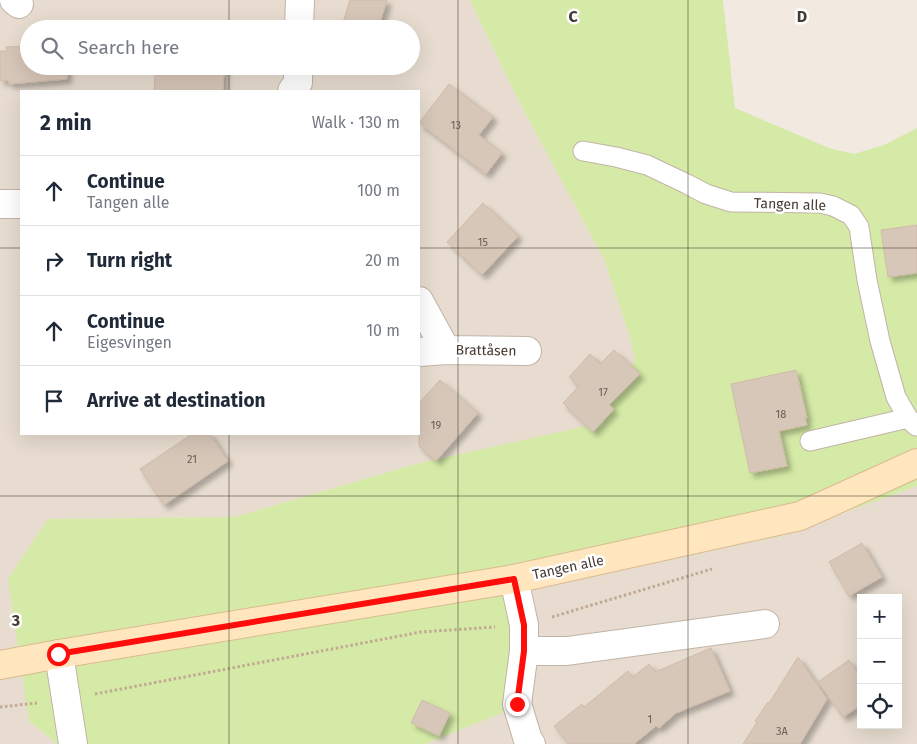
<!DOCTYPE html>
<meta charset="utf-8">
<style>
:root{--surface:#fff;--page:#f6f6f7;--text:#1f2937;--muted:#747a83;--line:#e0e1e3}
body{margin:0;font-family:"Fira Sans",sans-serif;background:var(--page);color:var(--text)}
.controls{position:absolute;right:15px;bottom:15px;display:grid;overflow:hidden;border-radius:0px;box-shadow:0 5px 20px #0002}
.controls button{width:45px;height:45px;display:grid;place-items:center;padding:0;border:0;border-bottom:1px solid var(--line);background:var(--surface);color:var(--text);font:25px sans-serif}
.stop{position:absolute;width:15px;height:15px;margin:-11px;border:4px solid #ff0d0b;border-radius:50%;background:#fff}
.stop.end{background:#ff0d0b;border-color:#fff;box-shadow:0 1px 5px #0008}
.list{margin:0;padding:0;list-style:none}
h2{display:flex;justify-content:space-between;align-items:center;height:65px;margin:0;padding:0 20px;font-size:21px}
h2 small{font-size:16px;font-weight:400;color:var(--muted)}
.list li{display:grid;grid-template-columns:32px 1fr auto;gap:15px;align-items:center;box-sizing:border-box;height:70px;padding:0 20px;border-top:1px solid var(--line)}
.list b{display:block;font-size:19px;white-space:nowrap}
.list p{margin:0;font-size:16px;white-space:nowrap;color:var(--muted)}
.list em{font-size:16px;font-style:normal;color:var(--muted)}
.icon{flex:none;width:28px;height:28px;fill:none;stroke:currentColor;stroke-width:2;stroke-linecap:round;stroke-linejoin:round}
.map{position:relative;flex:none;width:917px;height:744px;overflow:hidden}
.search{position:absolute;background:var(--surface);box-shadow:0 5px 20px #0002;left:20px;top:20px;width:400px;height:55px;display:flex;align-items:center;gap:12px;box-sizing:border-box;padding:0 18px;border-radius:28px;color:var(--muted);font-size:19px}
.panel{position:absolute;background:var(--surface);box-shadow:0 5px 20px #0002;left:20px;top:90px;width:400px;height:345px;border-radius:0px}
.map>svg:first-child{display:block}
.residential{fill:#e7dccf;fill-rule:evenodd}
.green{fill:#d5eaa6}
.building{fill:#d7c7b9;stroke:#d0bba9;filter:url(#shadow)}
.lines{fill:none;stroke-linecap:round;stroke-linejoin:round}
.lane-casing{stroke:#c1b4a6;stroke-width:21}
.street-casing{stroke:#c1b4a6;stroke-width:30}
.secondary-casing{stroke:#d9bb8f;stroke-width:30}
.path{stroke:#c1aa93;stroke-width:3;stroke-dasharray:2.5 2.5;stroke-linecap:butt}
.lane{stroke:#fff;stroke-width:19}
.street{stroke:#fff;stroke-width:28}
.secondary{stroke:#ffe6be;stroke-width:28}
.route{stroke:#ff0d0b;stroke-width:6}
.grid{fill:none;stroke:#443a32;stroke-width:1;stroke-opacity:0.55}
.labels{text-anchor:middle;stroke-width:5;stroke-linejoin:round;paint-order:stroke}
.number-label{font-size:11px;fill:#695d54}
.street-label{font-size:14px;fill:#443a32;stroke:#fff}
.grid-label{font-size:16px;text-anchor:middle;font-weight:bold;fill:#443a32;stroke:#fff;stroke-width:5;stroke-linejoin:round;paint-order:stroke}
</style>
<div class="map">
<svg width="917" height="744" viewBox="0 0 917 744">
<defs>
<filter id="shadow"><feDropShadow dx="4.5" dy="4.5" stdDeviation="2.5" flood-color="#0004"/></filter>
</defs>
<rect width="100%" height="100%" fill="#f2eae1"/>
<path class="residential" d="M 0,0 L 470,0 L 516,96 L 604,259 L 631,341 L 635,361 L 599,424 L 416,464 L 235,517 L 48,519 L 29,721 L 57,744 L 0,744 ZM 29,29 L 411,29 L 411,66 L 29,66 ZM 21,91 L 419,91 L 419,434 L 21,434 Z
M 917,486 L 917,744 L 425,744 L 497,715 L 526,584 L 778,537 ZM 861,598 L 898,598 L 898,725 L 861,725 Z"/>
<path class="green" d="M 470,0 L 723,0 L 735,108 L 829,148 L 854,154 L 884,145 L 917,128 L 917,486 L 778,537 L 527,584 L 532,698 L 497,715 L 425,744 L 57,744 L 29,721 L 8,579 L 48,519 L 235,517 L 416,464 L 599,423 L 635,361 L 631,341 L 604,259 L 516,96 Z"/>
<path class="building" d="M 350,0 L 387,0 L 378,29 L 341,29 Z
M 29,46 L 29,66 L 67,66 L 67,79 L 9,84 L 8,80 L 0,81 L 0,51 L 7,51 L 6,47 Z
M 156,66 L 224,66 L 223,91 L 154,91 Z
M 449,84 L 493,117 L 479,135 L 502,153 L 486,174 L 419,123 Z
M 483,203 L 518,236 L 482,275 L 447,242 Z
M 917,225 L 917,273 L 888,277 L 881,230 Z
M 614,350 L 640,374 L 609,405 L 614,409 L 593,432 L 563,403 L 579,386 L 569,377 L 590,354 L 600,364 Z
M 796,370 L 807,418 L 805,418 L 807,425 L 779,431 L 787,466 L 750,473 L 731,384 Z
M 440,380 L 478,413 L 436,461 L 419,446 L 419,403 Z
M 192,434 L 210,434 L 228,461 L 164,505 L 140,469 Z
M 862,543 L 882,577 L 849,596 L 829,562 Z
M 711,648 L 730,691 L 676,713 L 659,728 L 656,726 L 634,744 L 569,744 L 554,726 L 582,704 L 584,707 L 628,671 L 633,677 L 649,664 L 655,672 Z
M 798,657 L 827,699 L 800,744 L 743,744 L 757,722 L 755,721 L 768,702 L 769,703 Z
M 849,660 L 861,678 L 861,705 L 843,717 L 818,682 Z
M 422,700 L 450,713 L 439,736 L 411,723 Z"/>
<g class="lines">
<g class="lane-casing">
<path id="lane" d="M 583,151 L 616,157 L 647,165 L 687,184 L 706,194 L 731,202 L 820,203 L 833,206 L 851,215 L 859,227 L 867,280 L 880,341 L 896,397 L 908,418
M 810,441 L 908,418 L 916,426"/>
</g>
<g class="street-casing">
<path id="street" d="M 14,0 L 19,4
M 299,29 L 300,0
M 292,91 L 298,83 L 298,66
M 0,204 L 21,204
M 419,301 L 446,350
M 419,352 L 446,350 L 527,351
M 514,579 L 524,625 L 524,651 L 567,651 L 765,624
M 524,651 L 517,704 L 528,740 L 531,744
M 59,654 L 73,744"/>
</g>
<g class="secondary-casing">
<path id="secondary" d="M 0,665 L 59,654 L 514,579 L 800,516 L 917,463"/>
</g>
<path class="path" d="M 552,617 L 712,569
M 95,694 L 421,632 L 495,627
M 0,707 L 37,703"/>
<use href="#lane" class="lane"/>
<use href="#street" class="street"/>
<use href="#secondary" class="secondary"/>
</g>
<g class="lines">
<path class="route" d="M 58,654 L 514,579 L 524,625 L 524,651 L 517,704"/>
</g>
<path class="grid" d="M 229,0 L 229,29M 458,0 L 458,744M 688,0 L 688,744M 229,66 L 229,91M 0,248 L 21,248M 419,248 L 917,248M 229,434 L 229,744M 0,496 L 917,496"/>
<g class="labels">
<g class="number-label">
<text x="456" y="129">13</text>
<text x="483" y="246">15</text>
<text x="603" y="396">17</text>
<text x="781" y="418">18</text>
<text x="436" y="429">19</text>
<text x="192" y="463">21</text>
<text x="650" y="723">1</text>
<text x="782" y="735">3A</text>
</g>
<g class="street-label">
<text transform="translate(790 204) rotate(2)" y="5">Tangen alle</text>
<text transform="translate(486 350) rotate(1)" y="5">Brattåsen</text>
<text transform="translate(568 567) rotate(-12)" y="5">Tangen alle</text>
</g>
</g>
<g class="grid-label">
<text x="573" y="22">C</text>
<text x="802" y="22">D</text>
<text x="16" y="626">3</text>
</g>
</svg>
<div class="controls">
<button>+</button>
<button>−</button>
<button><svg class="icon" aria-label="locate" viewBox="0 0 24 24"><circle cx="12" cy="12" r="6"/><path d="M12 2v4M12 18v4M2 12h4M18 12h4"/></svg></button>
</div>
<div class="stop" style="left:58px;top:654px"></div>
<div class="stop end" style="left:517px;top:704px"></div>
<div class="search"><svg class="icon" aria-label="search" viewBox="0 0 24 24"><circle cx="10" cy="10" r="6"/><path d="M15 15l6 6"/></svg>Search here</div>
<section class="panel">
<h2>2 min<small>Walk · 130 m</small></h2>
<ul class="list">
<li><svg class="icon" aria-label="ahead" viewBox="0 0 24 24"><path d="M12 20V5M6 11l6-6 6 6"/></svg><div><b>Continue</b><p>Tangen alle</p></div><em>100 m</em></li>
<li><svg class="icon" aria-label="right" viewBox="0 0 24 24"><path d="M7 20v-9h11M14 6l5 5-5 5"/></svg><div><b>Turn right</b></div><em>20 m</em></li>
<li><svg class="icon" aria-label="ahead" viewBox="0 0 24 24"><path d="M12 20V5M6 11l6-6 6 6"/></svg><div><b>Continue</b><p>Eigesvingen</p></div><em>10 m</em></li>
<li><svg class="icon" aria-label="arrive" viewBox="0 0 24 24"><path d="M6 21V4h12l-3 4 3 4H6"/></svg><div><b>Arrive at destination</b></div></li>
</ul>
</section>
</div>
